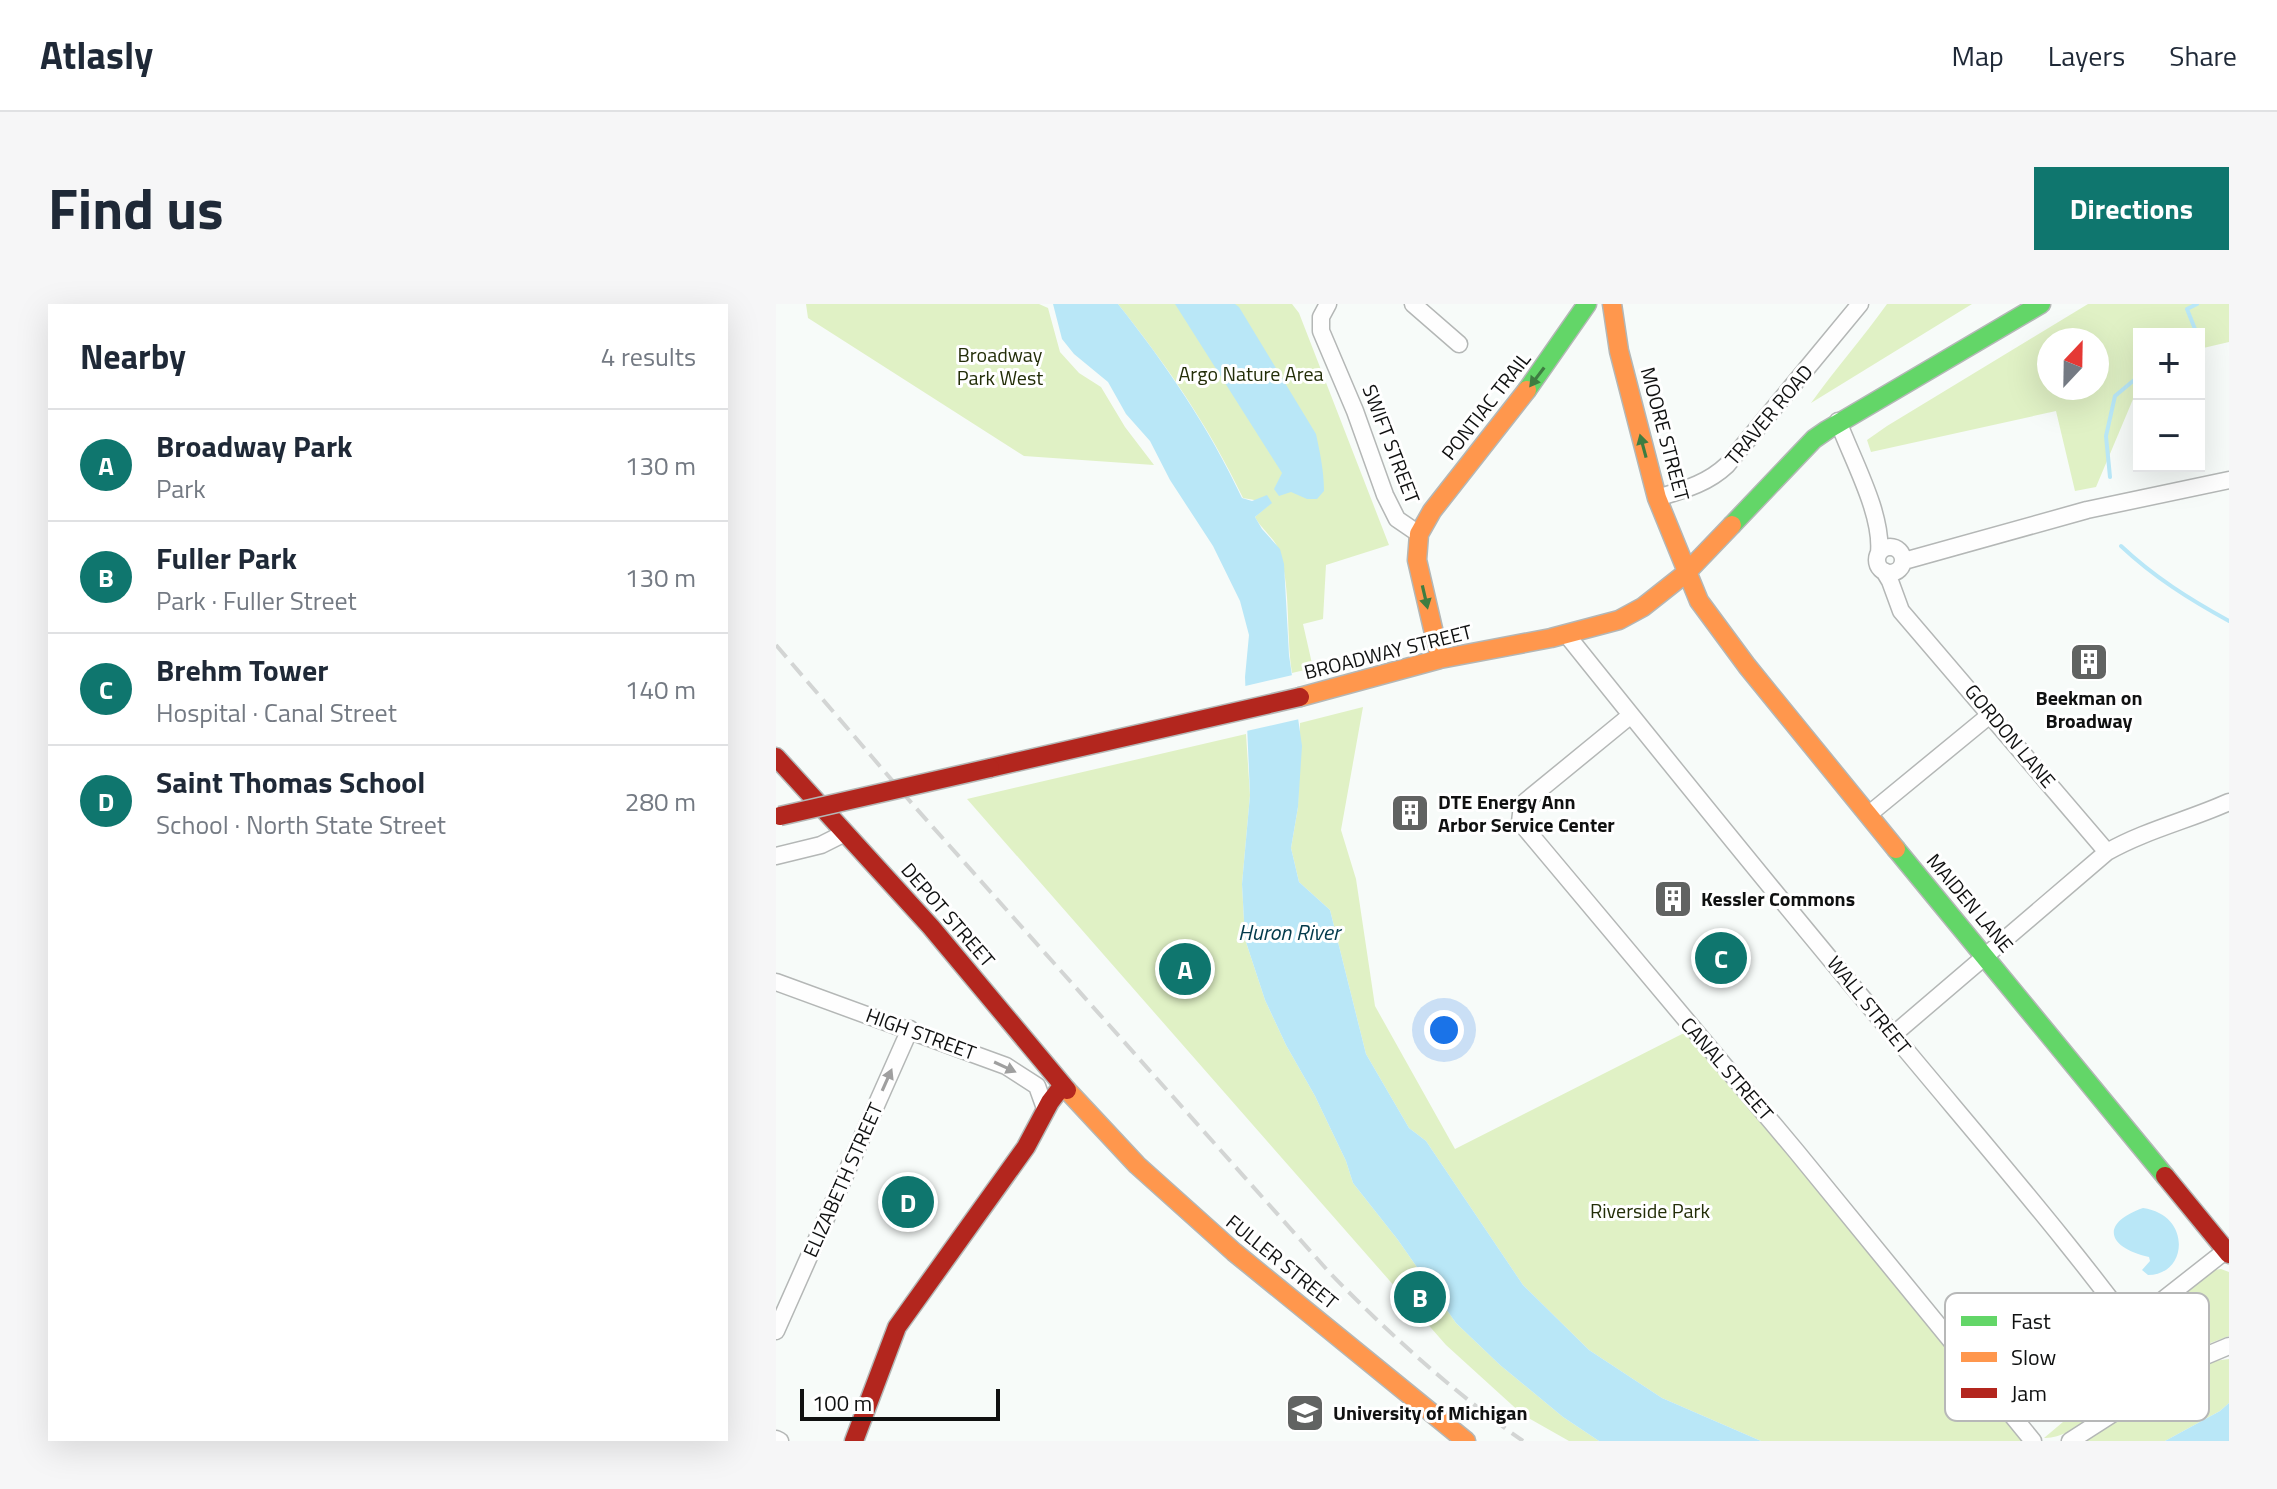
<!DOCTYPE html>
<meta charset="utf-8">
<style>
:root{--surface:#fff;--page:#f6f6f7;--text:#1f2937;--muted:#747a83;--line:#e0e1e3;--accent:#0f766e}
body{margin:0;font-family:"Titillium Web",sans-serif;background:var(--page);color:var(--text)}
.controls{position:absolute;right:24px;top:24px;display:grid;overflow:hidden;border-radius:0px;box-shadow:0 8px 32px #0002}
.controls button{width:72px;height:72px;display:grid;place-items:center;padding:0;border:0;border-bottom:2px solid var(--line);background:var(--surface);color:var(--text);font:40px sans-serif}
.compass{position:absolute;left:1261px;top:24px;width:72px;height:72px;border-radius:50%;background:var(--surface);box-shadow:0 8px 32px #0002;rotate:22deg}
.scale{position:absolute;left:24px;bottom:20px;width:200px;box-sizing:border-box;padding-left:8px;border:4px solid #101111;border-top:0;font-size:22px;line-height:28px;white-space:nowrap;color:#101111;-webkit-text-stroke:6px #fff;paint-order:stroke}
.you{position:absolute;left:668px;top:726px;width:28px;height:28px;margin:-20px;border:6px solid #fff;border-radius:50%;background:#1a73e8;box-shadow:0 0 0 12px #1a73e833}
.badge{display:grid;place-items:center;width:52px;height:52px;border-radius:50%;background:var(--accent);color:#fff;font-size:26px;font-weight:700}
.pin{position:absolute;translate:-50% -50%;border:4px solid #fff;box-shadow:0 2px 8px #0006}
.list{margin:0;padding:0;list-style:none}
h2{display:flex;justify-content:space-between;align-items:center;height:104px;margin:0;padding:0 32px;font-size:34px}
h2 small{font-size:26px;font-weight:400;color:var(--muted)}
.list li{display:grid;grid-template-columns:52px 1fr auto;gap:24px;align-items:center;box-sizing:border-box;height:112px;padding:0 32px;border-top:2px solid var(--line)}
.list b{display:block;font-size:30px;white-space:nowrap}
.list p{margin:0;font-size:26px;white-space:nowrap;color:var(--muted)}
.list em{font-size:26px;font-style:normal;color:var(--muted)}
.map{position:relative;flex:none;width:1453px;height:1137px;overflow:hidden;border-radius:0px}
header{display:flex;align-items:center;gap:48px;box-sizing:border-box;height:112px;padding:0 40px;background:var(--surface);border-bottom:2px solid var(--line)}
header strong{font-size:38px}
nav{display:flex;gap:44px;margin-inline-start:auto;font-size:28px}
.intro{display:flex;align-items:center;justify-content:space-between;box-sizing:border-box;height:192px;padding:0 48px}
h1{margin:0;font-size:56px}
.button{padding:20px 36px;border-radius:0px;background:var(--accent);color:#fff;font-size:28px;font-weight:700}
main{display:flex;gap:48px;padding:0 48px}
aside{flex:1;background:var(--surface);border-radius:0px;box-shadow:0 8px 32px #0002}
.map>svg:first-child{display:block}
.green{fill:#e0f1c5;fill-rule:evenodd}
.water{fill:#b9e7f7}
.pier{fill:#f7fbf9}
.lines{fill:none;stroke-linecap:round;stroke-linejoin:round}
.stream{stroke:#b9e7f7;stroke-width:4}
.street-casing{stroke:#b4b7b6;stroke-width:19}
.fast-casing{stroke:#b4b7b6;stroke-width:21}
.slow-casing{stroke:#b4b7b6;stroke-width:21}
.jam-casing{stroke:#b4b7b6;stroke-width:21}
.street{stroke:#fefefe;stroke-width:16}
.fast{stroke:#63d668;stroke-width:18}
.slow{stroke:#ff974d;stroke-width:18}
.jam{stroke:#b3261e;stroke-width:18}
.rail{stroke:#d3d5d4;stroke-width:4;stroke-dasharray:16 8;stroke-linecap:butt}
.jam-bridge-casing{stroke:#b4b7b6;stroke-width:21;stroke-linecap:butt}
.jam-bridge{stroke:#b3261e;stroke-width:18}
.oneway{fill:#3e7d41}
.oneway2{fill:#9f9f9f}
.labels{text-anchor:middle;stroke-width:6;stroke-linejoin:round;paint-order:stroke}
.park-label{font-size:20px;fill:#232e08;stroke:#fff}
.street-label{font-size:20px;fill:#101111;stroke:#fff}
.poi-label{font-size:20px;font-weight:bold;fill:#101111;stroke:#fff;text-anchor:start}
.water-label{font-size:22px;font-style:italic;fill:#023a4b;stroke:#fff}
.key{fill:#fff;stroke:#b7b8b8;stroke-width:2}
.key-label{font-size:22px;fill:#101111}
</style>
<header>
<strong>Atlasly</strong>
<nav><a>Map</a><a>Layers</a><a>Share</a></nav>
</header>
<div class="intro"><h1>Find us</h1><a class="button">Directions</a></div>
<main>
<aside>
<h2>Nearby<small>4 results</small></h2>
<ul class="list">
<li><span class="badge">A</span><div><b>Broadway Park</b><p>Park</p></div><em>130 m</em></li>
<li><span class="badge">B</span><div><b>Fuller Park</b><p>Park · Fuller Street</p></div><em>130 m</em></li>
<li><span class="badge">C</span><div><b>Brehm Tower</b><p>Hospital · Canal Street</p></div><em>140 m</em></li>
<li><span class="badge">D</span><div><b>Saint Thomas School</b><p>School · North State Street</p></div><em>280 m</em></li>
</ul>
</aside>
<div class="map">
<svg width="1453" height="1137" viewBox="0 0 1453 1137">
<rect width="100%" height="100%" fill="#f7fbf9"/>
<path class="green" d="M 30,0 L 263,0 L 272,4 L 284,48 L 303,69 L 325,83 L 349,123 L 378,161 L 248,152 L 32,14 Z
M 342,0 L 516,0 L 523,9 L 613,241 L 550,261 L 547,315 L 527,320 L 537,364 L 516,369 C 510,329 515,288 504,249 C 501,236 485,225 479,213 L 495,199 L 467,194 C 432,121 392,63 342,0 Z
M 1111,0 L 1196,0 L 1035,99 C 1059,65 1087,34 1111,0 Z
M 1312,0 L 1453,0 L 1453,38 L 1423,45 L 1423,30 L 1363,30 L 1363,81 L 1320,183 L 1299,187 L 1280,107 L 1095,148 L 1091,136 L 1111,122 ZM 1273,36 L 1321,36 L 1321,84 L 1273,84 Z
M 587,403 L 565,526 L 580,575 L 599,702 L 679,845 L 910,728 L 1248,1137 L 985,1137 L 886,1094 L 813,1046 L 747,981 L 650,837 L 633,824 L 590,750 L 554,606 L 523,578 L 515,544 L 522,503 L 524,419 Z
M 470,430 L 474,491 L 466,580 L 469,635 L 489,696 L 510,741 L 539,792 L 570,857 L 577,879 L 622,936 L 680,1019 L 724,1061 L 787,1113 L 823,1137 L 793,1137 L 747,1111 L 670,1041 L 191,495 Z
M 1445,965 L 1453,968 L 1453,1032 L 1400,1052 L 1386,1048 C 1377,1039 1371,1030 1376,1018 L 1438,966 Z
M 1364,1053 L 1377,1069 L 1374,1077 C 1350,1092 1294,1136 1268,1134 Z
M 1453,1055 L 1453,1099 L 1444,1107 L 1389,1137 L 1296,1137 L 1430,1058 Z"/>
<path class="water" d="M 277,0 L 342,0 C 391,62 432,122 466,194 L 476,197 L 491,191 L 496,199 L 479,213 L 486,225 L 504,245 L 508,260 L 513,351 L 526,442 L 522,503 L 515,544 L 523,578 L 554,606 L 590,750 L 633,824 L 650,837 L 747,981 L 813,1046 L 886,1094 L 985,1137 L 823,1137 L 787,1113 L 724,1061 L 680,1019 L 622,936 L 577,879 L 570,857 L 539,792 L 510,741 L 489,696 L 469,635 L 466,580 L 474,491 L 469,373 L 473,331 L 464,297 L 437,242 L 394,176 L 374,137 L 350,110 L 332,78 L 298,50 L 286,35 Z
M 399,0 L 459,0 L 463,3 L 540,130 C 544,149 548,167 548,187 L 541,195 L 531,195 L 515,188 L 503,192 L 498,185 L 506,169 Z
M 1367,904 C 1416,911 1412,971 1372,971 L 1366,966 L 1374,957 L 1373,953 C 1333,944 1322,920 1367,904 Z
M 1453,1099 L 1453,1137 L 1389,1137 L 1444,1107 Z"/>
<path class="pier" d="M 521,370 L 528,414 L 466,428 L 465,383 Z"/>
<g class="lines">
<path class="stream" d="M 1421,30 L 1411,5 L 1421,0
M 1334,173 L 1330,132 L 1339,92 L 1363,72
M 1345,242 C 1378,273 1413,295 1453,317"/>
<g class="street-casing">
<path id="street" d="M 552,0 L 545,13 L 545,27 L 579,107 L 609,191 L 621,215 L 643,230
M 637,0 L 683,40
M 1062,117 C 1076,155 1107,210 1103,249
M 881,194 C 907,186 931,180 951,161 L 1084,0
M1101 256a13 13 0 1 1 26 0a13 13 0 1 1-26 0Z
M 1128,257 L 1311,206 L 1453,176
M 1108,267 L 1114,277 L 1125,307 L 1331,548
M 790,330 C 899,466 1008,601 1120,734 C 1213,846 1309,955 1393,1075
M 855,411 L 750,497 L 746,502 L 744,518 L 1020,847 L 1257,1137
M 1092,511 L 1215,410
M 0,552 L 45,541 L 69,529
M 0,678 L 230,762 L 261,782 L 270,807
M 1117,731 L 1331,548 C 1370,526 1413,516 1453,498
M 1355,1021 L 1453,944
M 0,1027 L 134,725
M 0,1135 L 4,1137
M 1294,1137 L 1422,1055 L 1453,1042"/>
</g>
<g class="fast-casing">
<path id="fast" d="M 751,86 L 811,0
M 956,221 L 1038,135 L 1051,126 L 1265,0
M 1120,545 L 1389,872"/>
</g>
<g class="slow-casing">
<path id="slow" d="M 836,0 L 843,47 L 881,194 L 923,297 L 971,362 L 1120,545
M 664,355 L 641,256 L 643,230 L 656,207 L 751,86
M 524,393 L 664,355 L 775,334 L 843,316 L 867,303 L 910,269 L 956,221
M 291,786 L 361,861 L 458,948 L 690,1137"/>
</g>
<g class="jam-casing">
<path id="jam" d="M 0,453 L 155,623 L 291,786
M 214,464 L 524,393
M 1389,872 L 1453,950
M 78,1137 L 121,1023 L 250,843 L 274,798 L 287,781"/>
</g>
<use href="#street" class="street"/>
<use href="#fast" class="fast"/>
<use href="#slow" class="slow"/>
<use href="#jam" class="jam"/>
<path class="rail" d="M 0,341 L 139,503 L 553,968 C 613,1030 676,1087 747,1137"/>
<g class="jam-bridge-casing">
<path id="jam-bridge" d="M 4,512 L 214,464"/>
</g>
<use href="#jam-bridge" class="jam-bridge"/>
</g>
<defs><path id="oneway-solid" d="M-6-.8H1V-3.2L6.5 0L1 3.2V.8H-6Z" transform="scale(2)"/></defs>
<g class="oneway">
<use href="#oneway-solid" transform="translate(761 73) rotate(127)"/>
<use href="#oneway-solid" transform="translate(867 142) rotate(-105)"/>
<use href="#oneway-solid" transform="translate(649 293) rotate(77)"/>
</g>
<g class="oneway2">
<use href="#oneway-solid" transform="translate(229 763) rotate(25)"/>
<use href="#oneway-solid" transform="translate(111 776) rotate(-66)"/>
</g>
<defs>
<g id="building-square" transform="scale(2)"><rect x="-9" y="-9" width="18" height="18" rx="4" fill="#616362" stroke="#fff"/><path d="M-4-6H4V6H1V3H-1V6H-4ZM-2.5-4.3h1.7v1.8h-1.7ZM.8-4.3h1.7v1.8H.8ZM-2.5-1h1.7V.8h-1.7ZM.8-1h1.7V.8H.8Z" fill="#fff"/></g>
<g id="university-square" transform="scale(2)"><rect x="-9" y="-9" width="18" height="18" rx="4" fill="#616362" stroke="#fff"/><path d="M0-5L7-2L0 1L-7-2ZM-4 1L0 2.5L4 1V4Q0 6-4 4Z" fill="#fff"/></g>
</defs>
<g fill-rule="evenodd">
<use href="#building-square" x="1313" y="358"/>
<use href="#building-square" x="634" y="509"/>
<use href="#building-square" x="897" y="595"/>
<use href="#university-square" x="529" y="1109"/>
</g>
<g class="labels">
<g class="park-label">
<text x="224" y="58">Broadway<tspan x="224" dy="23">Park West</tspan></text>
<text x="475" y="77">Argo Nature Area</text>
<text x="874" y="914">Riverside Park</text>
</g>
<g class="street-label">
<text transform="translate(710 102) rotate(-52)" y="7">PONTIAC TRAIL</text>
<text transform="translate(993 111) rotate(-50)" y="7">TRAVER ROAD</text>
<text transform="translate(889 130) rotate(75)" y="7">MOORE STREET</text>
<text transform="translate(615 140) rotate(69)" y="7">SWIFT STREET</text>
<text transform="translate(612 348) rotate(-14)" y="7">BROADWAY STREET</text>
<text transform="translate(1234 432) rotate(50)" y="7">GORDON LANE</text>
<text transform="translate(1194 599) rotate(50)" y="7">MAIDEN LANE</text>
<text transform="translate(172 611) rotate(49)" y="7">DEPOT STREET</text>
<text transform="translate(1093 701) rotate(51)" y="7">WALL STREET</text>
<text transform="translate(145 730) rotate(20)" y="7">HIGH STREET</text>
<text transform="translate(951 765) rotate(49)" y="7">CANAL STREET</text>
<text transform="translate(67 876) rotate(-66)" y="7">ELIZABETH STREET</text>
<text transform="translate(506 958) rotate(39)" y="7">FULLER STREET</text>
</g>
<g class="poi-label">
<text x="1313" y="401" text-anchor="middle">Beekman on<tspan x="1313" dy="23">Broadway</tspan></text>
<text x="662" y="505">DTE Energy Ann<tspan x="662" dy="23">Arbor Service Center</tspan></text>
<text x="925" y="602">Kessler Commons</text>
<text x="557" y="1116">University of Michigan</text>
</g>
<g class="water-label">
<text x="513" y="636">Huron River</text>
</g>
</g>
<rect x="1169" y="989" width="264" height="128" rx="12" class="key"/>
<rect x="1185" y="1012" width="36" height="10" fill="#63d668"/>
<rect x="1185" y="1048" width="36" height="10" fill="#ff974d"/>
<rect x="1185" y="1084" width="36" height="10" fill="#b3261e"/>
<g class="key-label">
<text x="1235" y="1025">Fast</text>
<text x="1235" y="1061">Slow</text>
<text x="1235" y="1097">Jam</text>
</g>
</svg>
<div class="controls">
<button>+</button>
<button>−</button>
</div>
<svg class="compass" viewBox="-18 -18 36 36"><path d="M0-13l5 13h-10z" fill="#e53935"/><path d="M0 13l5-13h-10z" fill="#747a83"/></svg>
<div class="scale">100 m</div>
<div class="you"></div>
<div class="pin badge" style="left:409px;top:665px">A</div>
<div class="pin badge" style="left:644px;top:993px">B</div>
<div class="pin badge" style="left:945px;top:654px">C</div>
<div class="pin badge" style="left:132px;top:898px">D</div>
</div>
</main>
